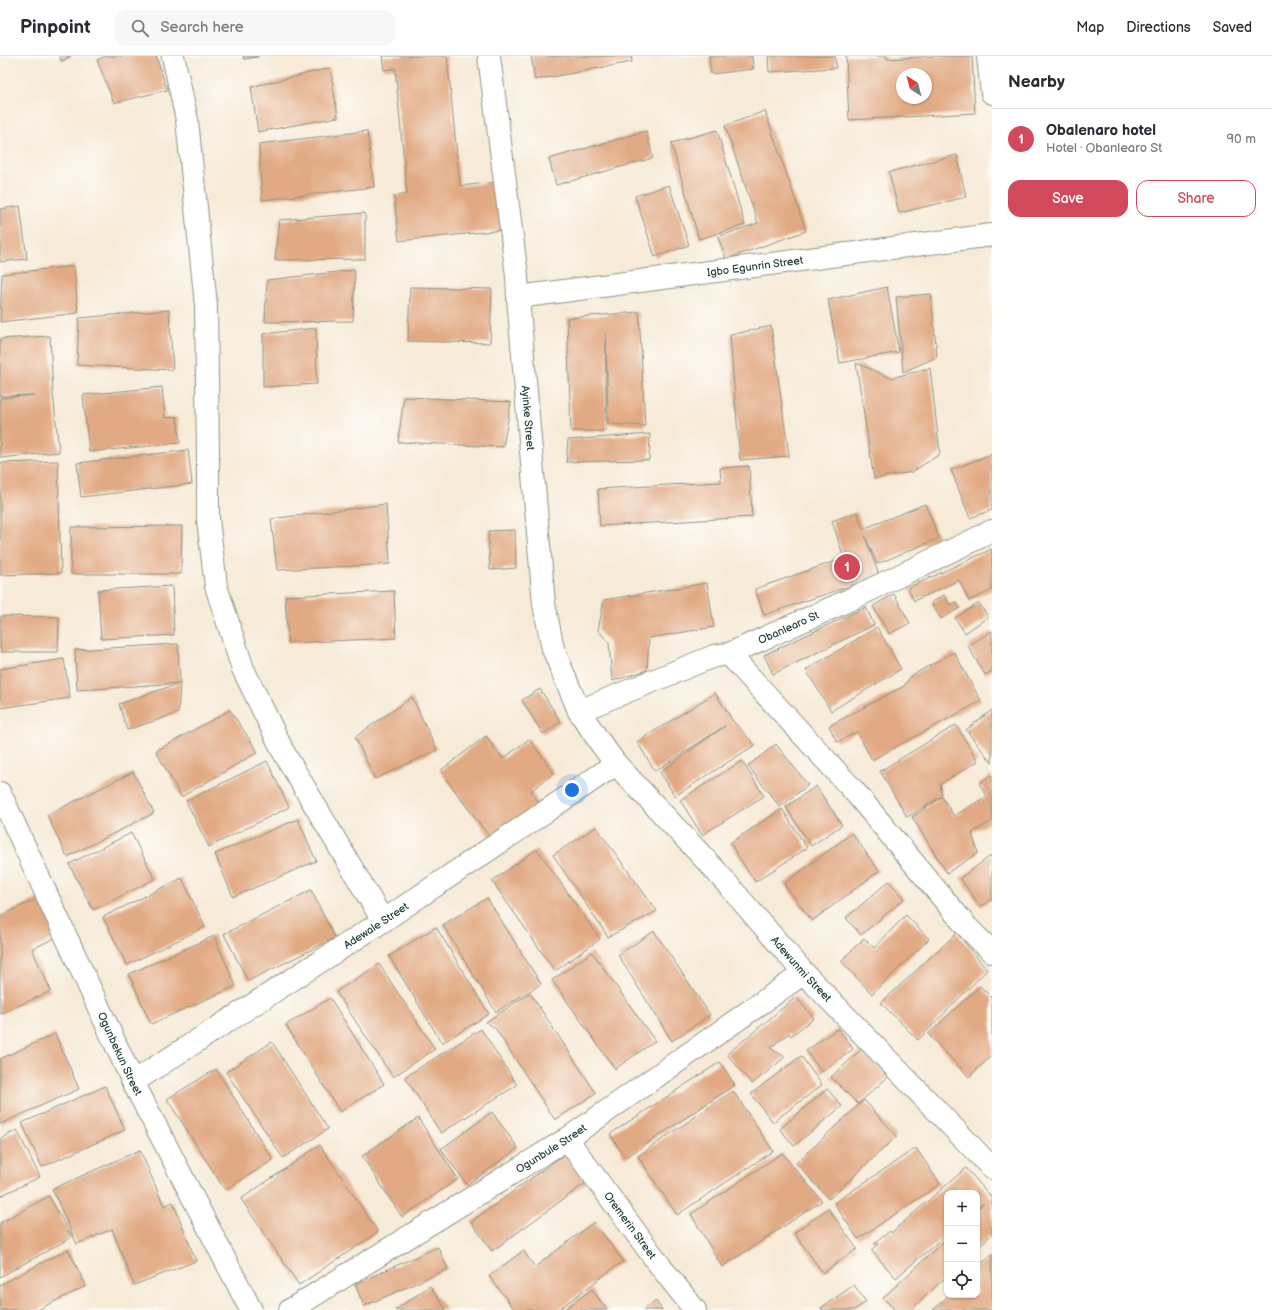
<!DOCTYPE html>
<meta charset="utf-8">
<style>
:root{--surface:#fff;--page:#f7f7f7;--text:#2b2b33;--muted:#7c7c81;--line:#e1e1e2;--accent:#d1495b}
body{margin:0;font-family:"Balsamiq Sans",sans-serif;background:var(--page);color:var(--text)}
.controls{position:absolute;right:12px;bottom:12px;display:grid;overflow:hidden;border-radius:8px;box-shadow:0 1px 3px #0004}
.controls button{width:36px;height:36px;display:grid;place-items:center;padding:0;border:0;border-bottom:1px solid var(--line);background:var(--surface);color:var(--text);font:20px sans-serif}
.compass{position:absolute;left:896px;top:12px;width:36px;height:36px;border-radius:50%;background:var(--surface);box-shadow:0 1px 3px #0004;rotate:324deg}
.you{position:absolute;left:572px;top:734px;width:14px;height:14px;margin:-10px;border:3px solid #fff;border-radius:50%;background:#1a73e8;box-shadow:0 0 0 6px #1a73e833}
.badge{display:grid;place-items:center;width:26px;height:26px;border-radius:50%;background:var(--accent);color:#fff;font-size:13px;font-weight:700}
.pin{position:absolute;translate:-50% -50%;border:2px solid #fff;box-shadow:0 1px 4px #0006}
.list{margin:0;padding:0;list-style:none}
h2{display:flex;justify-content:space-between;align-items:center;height:52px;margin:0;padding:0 16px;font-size:17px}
h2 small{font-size:13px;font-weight:400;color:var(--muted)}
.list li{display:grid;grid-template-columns:26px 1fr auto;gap:12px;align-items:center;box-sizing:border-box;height:60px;padding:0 16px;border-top:1px solid var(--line)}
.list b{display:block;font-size:15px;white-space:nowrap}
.list p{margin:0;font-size:13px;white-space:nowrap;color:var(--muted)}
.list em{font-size:13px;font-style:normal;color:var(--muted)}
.actions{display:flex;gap:8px;padding:12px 16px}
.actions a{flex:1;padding:9px 0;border:1px solid var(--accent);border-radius:12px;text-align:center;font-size:14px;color:var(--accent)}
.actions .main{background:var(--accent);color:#fff}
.icon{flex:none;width:22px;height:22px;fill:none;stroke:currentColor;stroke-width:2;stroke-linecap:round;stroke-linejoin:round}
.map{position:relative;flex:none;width:992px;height:1254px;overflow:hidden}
header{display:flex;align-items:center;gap:24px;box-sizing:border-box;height:56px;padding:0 20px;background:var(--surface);border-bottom:1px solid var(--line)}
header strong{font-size:19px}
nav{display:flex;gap:22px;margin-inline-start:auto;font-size:14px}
.search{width:280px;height:36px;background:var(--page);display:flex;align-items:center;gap:10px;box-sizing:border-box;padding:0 14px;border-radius:12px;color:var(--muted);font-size:15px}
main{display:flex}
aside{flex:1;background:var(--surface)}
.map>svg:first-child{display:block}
.building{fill:#e2aa84;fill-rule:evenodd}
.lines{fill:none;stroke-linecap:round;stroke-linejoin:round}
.street-casing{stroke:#8b9486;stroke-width:24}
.street{stroke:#fff;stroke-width:22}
.labels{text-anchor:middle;stroke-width:3;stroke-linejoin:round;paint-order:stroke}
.street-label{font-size:11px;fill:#1f3d34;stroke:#fdfcf7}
</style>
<header>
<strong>Pinpoint</strong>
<div class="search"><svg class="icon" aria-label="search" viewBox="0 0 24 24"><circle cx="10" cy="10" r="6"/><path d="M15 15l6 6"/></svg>Search here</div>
<nav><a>Map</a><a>Directions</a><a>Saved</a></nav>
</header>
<main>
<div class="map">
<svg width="992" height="1254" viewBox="0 0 992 1254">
<rect width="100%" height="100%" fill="#fdfcf7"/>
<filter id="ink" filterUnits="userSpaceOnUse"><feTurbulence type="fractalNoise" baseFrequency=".025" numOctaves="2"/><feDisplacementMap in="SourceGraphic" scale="8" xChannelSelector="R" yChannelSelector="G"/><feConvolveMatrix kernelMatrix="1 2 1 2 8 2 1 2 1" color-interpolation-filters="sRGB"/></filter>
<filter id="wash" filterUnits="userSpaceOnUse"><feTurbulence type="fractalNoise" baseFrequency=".012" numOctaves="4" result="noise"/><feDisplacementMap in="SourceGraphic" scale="16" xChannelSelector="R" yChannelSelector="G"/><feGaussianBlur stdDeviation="0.9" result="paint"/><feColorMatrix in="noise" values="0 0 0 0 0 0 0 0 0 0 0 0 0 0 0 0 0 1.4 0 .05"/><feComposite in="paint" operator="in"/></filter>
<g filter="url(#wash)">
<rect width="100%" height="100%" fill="#f7ead7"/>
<g id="blocks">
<path class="building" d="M 59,0 L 71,0 L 62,5 Z
M 106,0 L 156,0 L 167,34 L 114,47 L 97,4 Z
M 243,0 L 258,0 L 258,1 L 244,3 Z
M 382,0 L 447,0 L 460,130 L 498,126 L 503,174 L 399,185 L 394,140 L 407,138 L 395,12 L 384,14 Z
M 531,0 L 631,0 L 632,6 L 535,24 Z
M 709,0 L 752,0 L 753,13 L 711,18 Z
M 768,0 L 835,0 L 836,12 L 769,16 Z
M 846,0 L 887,0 L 887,3 L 936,0 L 972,0 L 975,57 L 849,64 ZM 902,18 L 926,18 L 926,42 L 902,42 Z
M 330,12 L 338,61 L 258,76 L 251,31 Z
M 765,55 L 806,175 L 726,203 L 718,181 L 758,167 L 725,70 Z
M 717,74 L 745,169 L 699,183 L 671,87 Z
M 367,75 L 374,131 L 262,144 L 259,88 Z
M 646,75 L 653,102 L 556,129 L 549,103 Z
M 957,99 L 966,141 L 899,157 L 889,116 Z
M 669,129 L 689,189 L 655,201 L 635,140 Z
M 20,150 L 27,203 L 0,206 L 0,153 Z
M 365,157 L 365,203 L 275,204 L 279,164 Z
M 74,210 L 78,257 L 0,266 L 2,218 Z
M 355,214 L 353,265 L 265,266 L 267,224 Z
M 410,231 L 492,233 L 490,287 L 408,285 Z
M 887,231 L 899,296 L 840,307 L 828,244 Z
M 931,238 L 937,301 L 903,316 L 896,241 Z
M 169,254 L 173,314 L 77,309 L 79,262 Z
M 639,256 L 645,370 L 608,368 L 606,277 L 606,375 L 571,375 L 567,262 Z
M 771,270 L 789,400 L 740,404 L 730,279 Z
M 316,272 L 317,328 L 263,331 L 263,278 Z
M 50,280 L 53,337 L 59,396 L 0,402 L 0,342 L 35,339 L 0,340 L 0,283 Z
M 856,307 L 891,322 L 930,312 L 940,398 L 912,416 L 874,423 Z
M 162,331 L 165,362 L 177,361 L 180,387 L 89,396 L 83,339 Z
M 404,341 L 511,346 L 503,391 L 398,386 Z
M 650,378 L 649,404 L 566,406 L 568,384 Z
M 188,394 L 192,428 L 81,441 L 77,407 Z
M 992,398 L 992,454 L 970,462 L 951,414 Z
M 58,405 L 61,517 L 0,519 L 0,407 Z
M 749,410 L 752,461 L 600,470 L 598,433 L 721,426 L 720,412 Z
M 386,448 L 390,508 L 277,514 L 271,463 Z
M 925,448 L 939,482 L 877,508 L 865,480 L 879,520 L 764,559 L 755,533 L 844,502 L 832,465 L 857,456 L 863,473 Z
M 182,470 L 181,518 L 71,518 L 71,471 Z
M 515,474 L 516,512 L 490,514 L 488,475 Z
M 992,493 L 992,534 L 969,545 L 959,524 L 914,545 L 908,532 Z
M 707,527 L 714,571 L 649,582 L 647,614 L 612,625 L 609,587 L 598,574 L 604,544 Z
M 172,530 L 174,579 L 101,583 L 98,534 Z
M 394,535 L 396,582 L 288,587 L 285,540 Z
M 894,538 L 910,567 L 889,578 L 873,550 Z
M 944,539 L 950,549 L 956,546 L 960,552 L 941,563 L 931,547 Z
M 979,547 L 988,561 L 965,577 L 955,562 Z
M 866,551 L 874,569 L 773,618 L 764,599 Z
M 1,560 L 59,561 L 58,596 L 1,596 L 0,590 L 0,568 Z
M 877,571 L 901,613 L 831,655 L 806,614 Z
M 992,575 L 992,615 L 985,619 L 968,590 Z
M 178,588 L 180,627 L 77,634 L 75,594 Z
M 954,596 L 981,645 L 872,704 L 857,676 L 837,686 L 829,670 L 904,630 L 911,620 Z
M 64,603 L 70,642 L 0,652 L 0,613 Z
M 180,627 L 178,657 L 127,674 L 119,648 Z
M 540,633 L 561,666 L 543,678 L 522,644 Z
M 715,637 L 733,665 L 755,689 L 675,740 L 660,716 L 725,670 L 655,715 L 637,686 Z
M 412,641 L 437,694 L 375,723 L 355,681 Z
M 230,654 L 258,696 L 181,741 L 156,695 Z
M 992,654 L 992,707 L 966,674 Z
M 956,669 L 978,705 L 940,728 L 942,740 L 907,761 L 880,715 Z
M 486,680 L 503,703 L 529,683 L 554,717 L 531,735 L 542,751 L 494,787 L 440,715 Z
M 776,688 L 808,729 L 780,751 L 748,710 Z
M 267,705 L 289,751 L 209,791 L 186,745 Z
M 742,705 L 764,740 L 702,779 L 680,744 Z
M 133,716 L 154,757 L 67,801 L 47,759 Z
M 992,719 L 992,765 L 972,777 L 978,797 L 947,817 L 912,761 L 942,741 L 954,760 L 987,740 L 979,727 Z
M 816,730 L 842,769 L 811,790 L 786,751 Z
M 782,753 L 807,792 L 755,826 L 730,787 Z
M 298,763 L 316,805 L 233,841 L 215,798 Z
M 596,771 L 657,855 L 608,881 L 553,799 Z
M 131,777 L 155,823 L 93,854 L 69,808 Z
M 852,777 L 879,815 L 812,865 L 784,828 Z
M 537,793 L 600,883 L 555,915 L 492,825 Z
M 992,799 L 992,843 L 981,851 L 960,822 Z
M 182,822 L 205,871 L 127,909 L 103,861 Z
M 889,825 L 904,843 L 861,879 L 846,862 Z
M 311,834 L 335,882 L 248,925 L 224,878 Z
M 45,839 L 63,878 L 32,893 L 51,935 L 0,958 L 0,860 Z
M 487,842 L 541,928 L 496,956 L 443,869 Z
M 906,859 L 929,883 L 872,938 L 841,905 L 864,882 L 874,892 Z
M 436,871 L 489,958 L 442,987 L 389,900 Z
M 654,875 L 710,959 L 672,985 L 618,899 Z
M 957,877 L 987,914 L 918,984 L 881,947 Z
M 214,880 L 236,930 L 151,968 L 129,918 Z
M 592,896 L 655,985 L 615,1013 L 552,924 Z
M 379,908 L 435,993 L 393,1021 L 336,936 Z
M 980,930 L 992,942 L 992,999 L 969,1021 L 928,978 Z
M 530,937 L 596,1037 L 555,1064 L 495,972 L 486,966 Z
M 796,941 L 814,962 L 791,980 L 789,977 L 770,992 L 785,1001 L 752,1028 L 727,998 Z
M 330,942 L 384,1028 L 340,1056 L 286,969 Z
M 838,972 L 853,993 L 822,1016 L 806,995 Z
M 481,973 L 517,1029 L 441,1077 L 405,1021 Z
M 55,978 L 79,1033 L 0,1068 L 0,1003 Z
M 272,986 L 328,1073 L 283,1102 L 226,1016 Z
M 863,992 L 889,1020 L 858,1048 L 831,1021 Z
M 801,1000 L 822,1029 L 773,1066 L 751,1038 Z
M 720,1006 L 735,1029 L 625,1102 L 610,1078 Z
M 216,1013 L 273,1104 L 225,1134 L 167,1043 Z
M 105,1030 L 125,1074 L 42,1111 L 22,1067 Z
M 827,1033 L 842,1050 L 794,1090 L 780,1073 Z
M 733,1035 L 773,1095 L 677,1159 L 638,1100 Z
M 864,1044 L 897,1080 L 829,1143 L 796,1107 Z
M 492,1056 L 518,1092 L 467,1129 L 441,1093 Z
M 418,1062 L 458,1123 L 402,1161 L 362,1100 Z
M 17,1074 L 40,1121 L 0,1140 L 0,1083 Z
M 320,1089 L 378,1176 L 299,1229 L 241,1143 Z
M 916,1092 L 940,1128 L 858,1183 L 834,1147 Z
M 140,1094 L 164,1150 L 173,1146 L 196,1205 L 134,1229 L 112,1173 L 77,1188 L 52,1133 Z
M 566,1097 L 587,1126 L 492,1195 L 471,1166 Z
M 782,1097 L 822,1145 L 722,1211 L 691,1158 Z
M 966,1112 L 992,1142 L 992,1178 L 977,1192 L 977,1153 L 984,1147 L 977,1152 L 977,1137 L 947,1137 L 947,1178 L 896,1222 L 871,1194 L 878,1188 L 874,1188 L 890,1175 L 891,1177 Z
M 49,1140 L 72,1181 L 0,1221 L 0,1167 Z
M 828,1152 L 857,1193 L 823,1217 L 794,1177 Z
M 594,1166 L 623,1205 L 558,1254 L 515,1254 L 489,1220 L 523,1195 L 535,1211 Z
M 947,1182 L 947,1220 L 911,1254 L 895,1254 L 883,1242 Z
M 438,1191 L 448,1213 L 364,1250 L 355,1228 Z
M 68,1193 L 86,1230 L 37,1254 L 0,1254 L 0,1229 Z
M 992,1198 L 992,1254 L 933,1254 L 949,1239 L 977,1239 L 977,1212 Z
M 854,1229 L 866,1246 L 854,1254 L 822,1254 L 821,1252 Z
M 430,1230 L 446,1254 L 395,1254 Z
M 592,1233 L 607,1254 L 568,1254 L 566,1252 Z
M 656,1245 L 662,1254 L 643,1254 Z"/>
</g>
</g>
<g filter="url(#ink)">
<use href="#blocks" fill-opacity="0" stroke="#8b9486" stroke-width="1"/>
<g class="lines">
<g class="street-casing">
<g id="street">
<path d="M 173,0 L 187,64 L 206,249 L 208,398 L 208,464 L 216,530 L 243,613 L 284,697 L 383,865"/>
<path id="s1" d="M 489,0 L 517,220 L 518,241 L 544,548 L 553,593 L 579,655 L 599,685 L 616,708 L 716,815 L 804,917 L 992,1112"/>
<path d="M 988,0 L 992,37"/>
<path id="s2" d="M 518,241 L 992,179"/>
<path d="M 729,598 L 854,735 L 966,870 L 992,896"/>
<path id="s3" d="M 579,655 L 714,600 L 729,598 L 849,544 L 992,475"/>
<path id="s4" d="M 0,737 L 133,1026 L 251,1254"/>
<path id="s5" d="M 133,1026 L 383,865 L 616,708"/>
<path id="s6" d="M 567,1083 L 664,1215 L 695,1254"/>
<path id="s7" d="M 290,1254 L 567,1083 L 804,917"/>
</g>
</g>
<use href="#street" class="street"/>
</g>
</g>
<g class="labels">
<g class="street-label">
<text dy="4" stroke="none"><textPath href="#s2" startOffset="239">Igbo Egunrin Street</textPath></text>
<text dy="4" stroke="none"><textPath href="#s1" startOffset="364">Ayinke Street</textPath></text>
<text dy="4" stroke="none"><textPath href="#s3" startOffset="226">Obanlearo St</textPath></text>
<text dy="4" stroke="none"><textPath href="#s5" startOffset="289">Adewale Street</textPath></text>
<text dy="4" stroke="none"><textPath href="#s1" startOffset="1005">Adewunmi Street</textPath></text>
<text dy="4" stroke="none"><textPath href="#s4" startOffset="287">Ogunbekun Street</textPath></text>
<text dy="4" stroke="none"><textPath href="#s7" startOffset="307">Ogunbule Street</textPath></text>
<text dy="4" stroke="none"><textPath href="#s6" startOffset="107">Oremerin Street</textPath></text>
</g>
</g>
</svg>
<div class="controls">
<button>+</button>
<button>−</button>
<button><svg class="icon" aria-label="locate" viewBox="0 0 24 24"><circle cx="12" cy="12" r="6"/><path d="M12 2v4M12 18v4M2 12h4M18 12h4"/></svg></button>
</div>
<svg class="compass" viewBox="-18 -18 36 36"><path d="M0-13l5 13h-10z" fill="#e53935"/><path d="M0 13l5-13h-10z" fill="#7c7c81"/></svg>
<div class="you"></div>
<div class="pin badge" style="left:847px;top:511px">1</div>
</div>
<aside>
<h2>Nearby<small></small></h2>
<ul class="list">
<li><span class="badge">1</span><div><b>Obalenaro hotel</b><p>Hotel · Obanlearo St</p></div><em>90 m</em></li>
</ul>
<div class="actions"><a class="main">Save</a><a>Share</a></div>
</aside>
</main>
